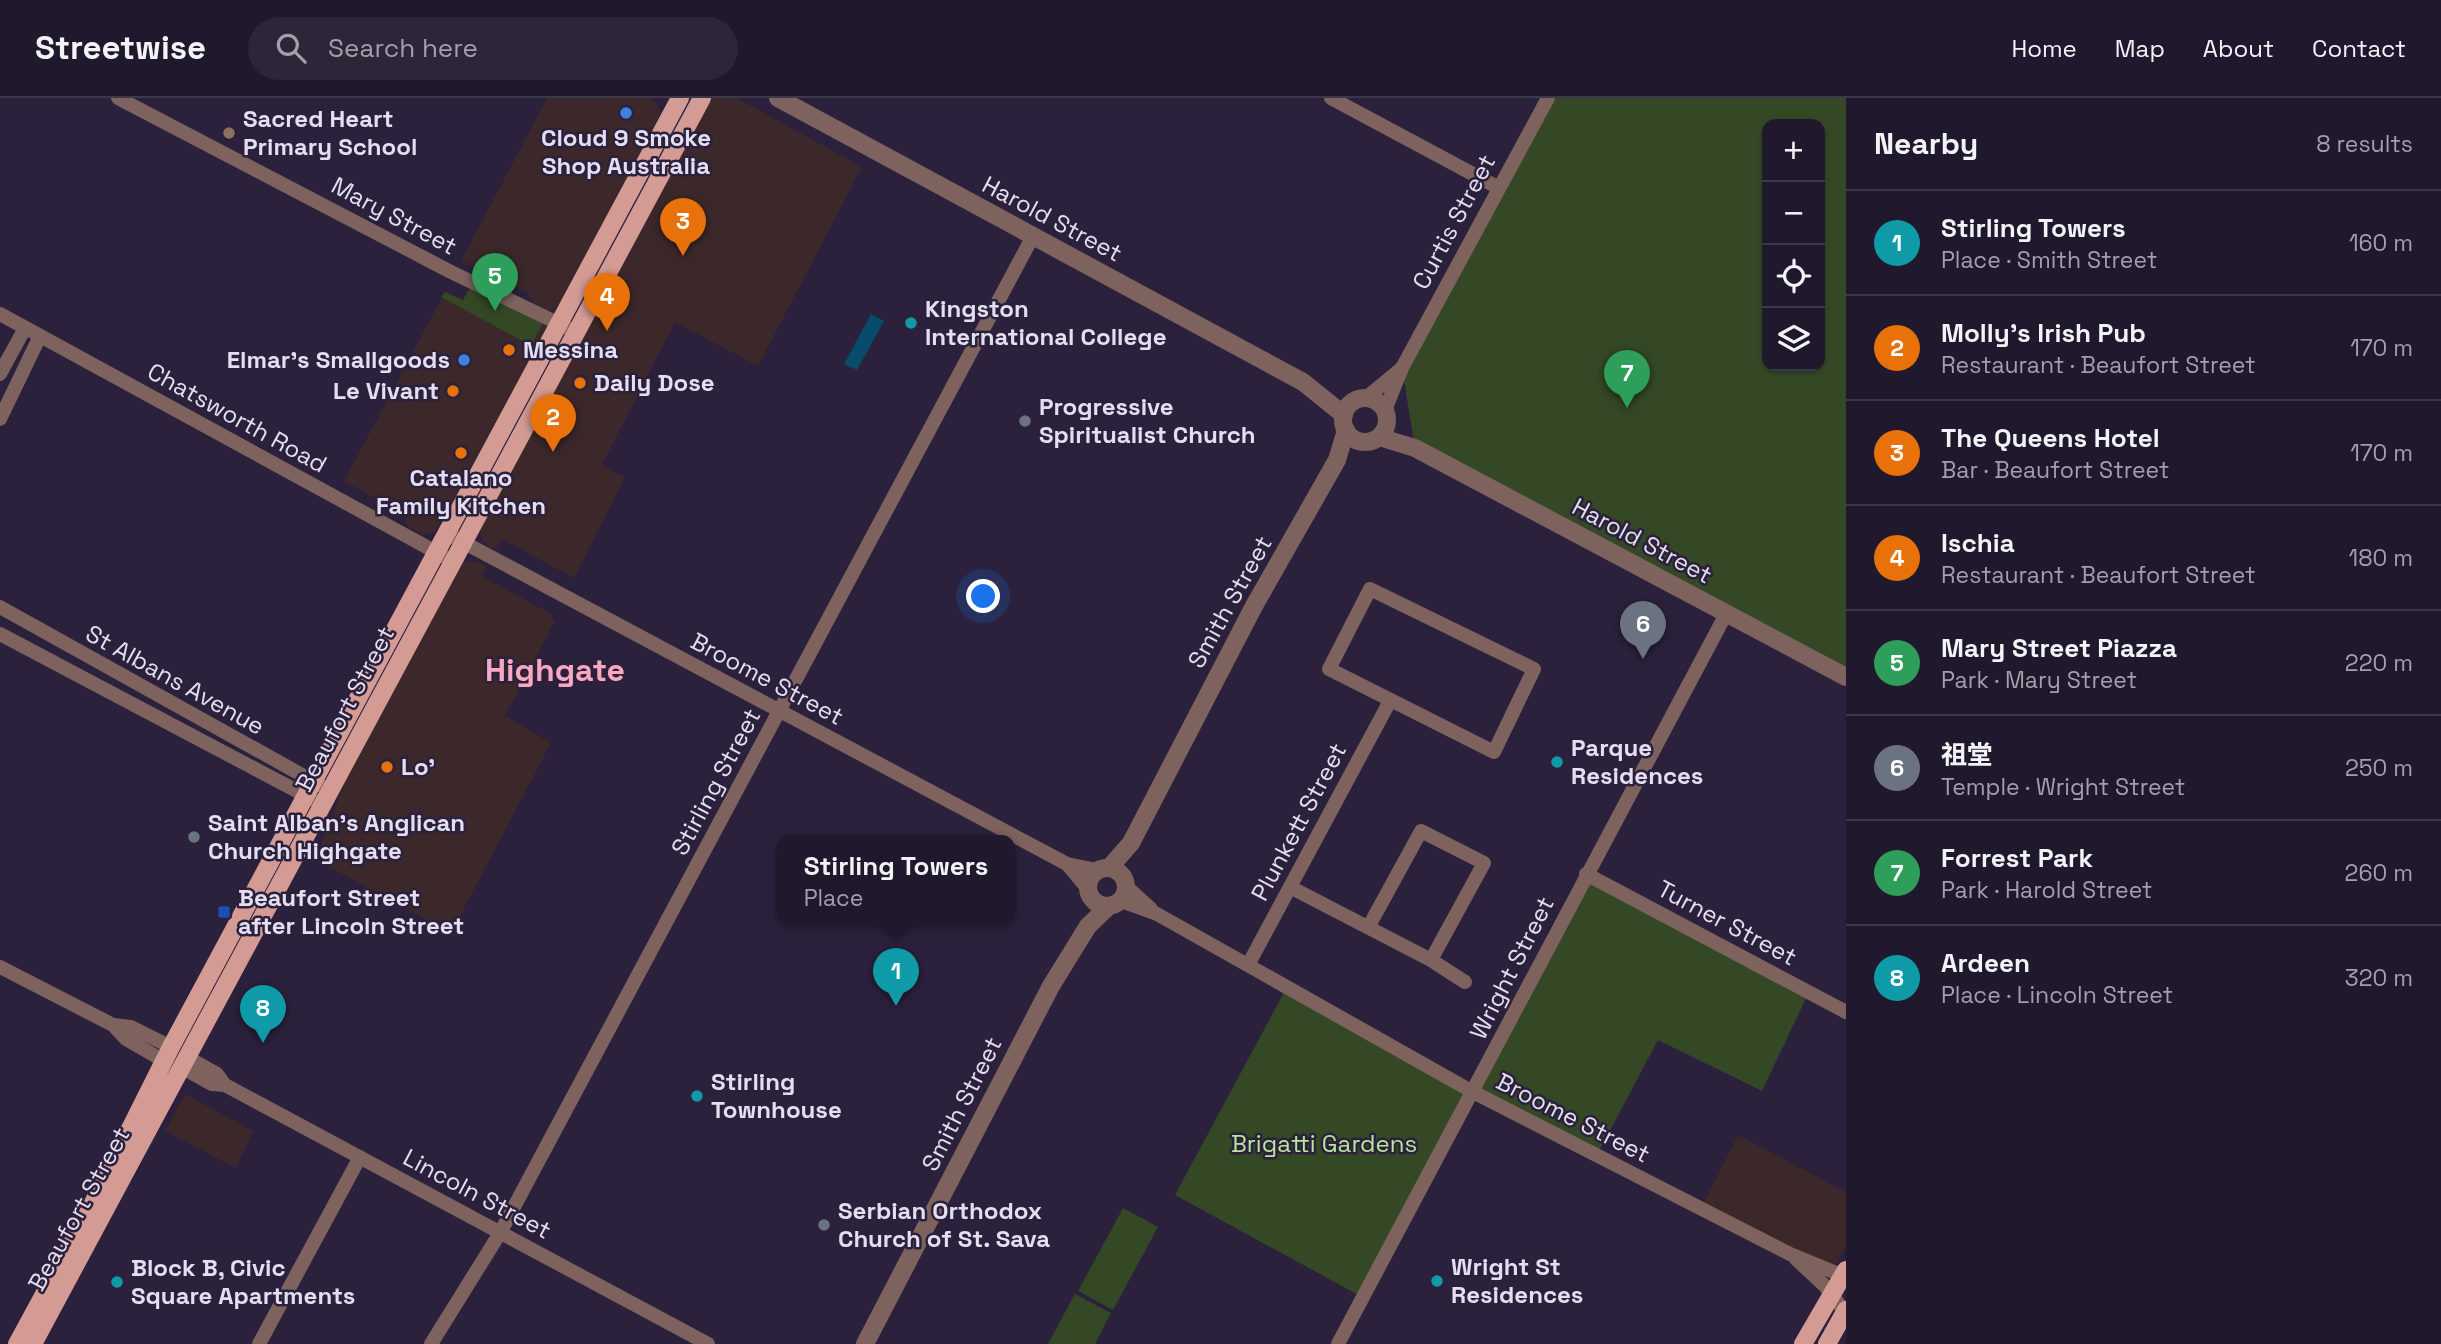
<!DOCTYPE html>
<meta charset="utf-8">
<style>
:root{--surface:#20192d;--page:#2d2639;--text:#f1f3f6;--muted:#a2a0aa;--line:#3d3849;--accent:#2563eb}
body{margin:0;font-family:"Space Grotesk","Noto Sans SC",sans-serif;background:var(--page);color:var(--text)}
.controls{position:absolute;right:21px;top:21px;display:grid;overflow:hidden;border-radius:14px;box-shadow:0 2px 5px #0004}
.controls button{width:63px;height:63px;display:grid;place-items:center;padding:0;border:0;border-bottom:2px solid var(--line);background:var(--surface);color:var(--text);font:35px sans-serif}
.you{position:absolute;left:984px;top:499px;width:24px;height:24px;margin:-18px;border:5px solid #fff;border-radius:50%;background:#1a73e8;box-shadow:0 0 0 10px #1a73e833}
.badge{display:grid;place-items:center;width:46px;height:46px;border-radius:50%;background:var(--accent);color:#fff;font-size:23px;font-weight:700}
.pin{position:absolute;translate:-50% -58px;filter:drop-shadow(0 2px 4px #0008)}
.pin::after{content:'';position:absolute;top:37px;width:24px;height:21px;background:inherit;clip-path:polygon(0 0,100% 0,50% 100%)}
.popup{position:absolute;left:777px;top:737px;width:238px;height:91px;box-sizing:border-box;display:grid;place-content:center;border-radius:14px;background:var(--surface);filter:drop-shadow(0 2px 5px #0005);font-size:23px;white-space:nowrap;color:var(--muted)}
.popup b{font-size:26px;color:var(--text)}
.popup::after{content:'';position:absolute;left:50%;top:100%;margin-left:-14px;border:14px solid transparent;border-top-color:var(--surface)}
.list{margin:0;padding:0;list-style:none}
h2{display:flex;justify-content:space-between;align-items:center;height:91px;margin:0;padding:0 28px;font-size:30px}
h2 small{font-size:23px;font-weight:400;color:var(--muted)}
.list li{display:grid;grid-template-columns:46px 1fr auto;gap:21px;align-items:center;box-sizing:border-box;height:105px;padding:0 28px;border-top:2px solid var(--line)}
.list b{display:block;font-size:26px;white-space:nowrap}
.list p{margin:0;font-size:23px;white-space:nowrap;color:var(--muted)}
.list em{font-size:23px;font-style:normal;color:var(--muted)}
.icon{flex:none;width:38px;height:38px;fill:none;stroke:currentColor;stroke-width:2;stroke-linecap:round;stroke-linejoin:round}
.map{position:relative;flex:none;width:1846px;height:1246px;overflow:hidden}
header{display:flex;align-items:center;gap:42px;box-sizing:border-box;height:98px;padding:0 35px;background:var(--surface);border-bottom:2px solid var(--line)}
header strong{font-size:33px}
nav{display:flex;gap:38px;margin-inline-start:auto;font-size:24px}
.search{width:490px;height:63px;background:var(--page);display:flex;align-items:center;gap:18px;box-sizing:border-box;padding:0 24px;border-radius:38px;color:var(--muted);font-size:26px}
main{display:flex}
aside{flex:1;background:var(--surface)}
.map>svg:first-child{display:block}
.commercial{fill:#3c282a}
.green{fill:#344826;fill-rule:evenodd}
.water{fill:#084c6b}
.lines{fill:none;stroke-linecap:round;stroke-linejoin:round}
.minor{stroke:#7d625e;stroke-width:14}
.tertiary{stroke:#7d625e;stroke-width:18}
.primary{stroke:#d49b94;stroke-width:18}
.shop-dot{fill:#3f7fe0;stroke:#2b213c;stroke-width:2.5}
.education-dot{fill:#8d6e63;stroke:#2b213c;stroke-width:2.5}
.culture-dot{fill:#0f9aa8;stroke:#2b213c;stroke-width:2.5}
.food-dot{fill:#e8710a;stroke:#2b213c;stroke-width:2.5}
.worship-dot{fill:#6b7280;stroke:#2b213c;stroke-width:2.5}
.transit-dot{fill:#1a4fb4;stroke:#2b213c;stroke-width:2.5}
.labels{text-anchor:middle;stroke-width:5;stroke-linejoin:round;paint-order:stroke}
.poi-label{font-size:24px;font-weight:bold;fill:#e4def0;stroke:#2b213c;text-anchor:start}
.street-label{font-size:24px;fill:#e4def0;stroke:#2b213c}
.park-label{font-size:24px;fill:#b8e599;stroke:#2b213c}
.district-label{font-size:32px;font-weight:bold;fill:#f9a8c1;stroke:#2b213c}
</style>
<header>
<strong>Streetwise</strong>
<div class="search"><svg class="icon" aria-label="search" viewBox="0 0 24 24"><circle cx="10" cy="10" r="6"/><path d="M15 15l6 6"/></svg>Search here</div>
<nav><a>Home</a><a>Map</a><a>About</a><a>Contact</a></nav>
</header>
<main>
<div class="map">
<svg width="1846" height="1246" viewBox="0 0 1846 1246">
<rect width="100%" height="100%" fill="#2b213c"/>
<path class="commercial" d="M 547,0 L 649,0 L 658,7 L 661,15 L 559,208 L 548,213 L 533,205 L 529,196 L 461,163 Z
M 712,0 L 737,0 L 862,69 L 758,268 L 675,224 L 602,367 L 625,379 L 574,480 L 502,441 L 496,450 L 489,449 L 481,439 L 480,428 Z
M 471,188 L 550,226 L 435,434 L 422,437 L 405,426 L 407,418 L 344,383 L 445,194 L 463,202 Z
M 467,463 L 483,465 L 486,468 L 482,478 L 553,517 L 551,521 L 555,523 L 505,618 L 551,645 L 451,835 L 315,761 L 349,674 L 459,466 Z
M 185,996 L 253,1033 L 236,1070 L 165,1033 Z
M 1738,1037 L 1846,1094 L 1846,1149 L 1824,1187 L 1790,1156 L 1700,1112 Z"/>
<path class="green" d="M 1548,0 L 1846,0 L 1846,579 L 1415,350 L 1402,270 ZM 1767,26 L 1820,26 L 1820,268 L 1767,268 Z
M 471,188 L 544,223 L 533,244 L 526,245 L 441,199 L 445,194 L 463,202 Z
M 1586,776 L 1809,894 L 1762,993 L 1658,942 L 1596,1059 L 1473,995 L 1362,1199 L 1175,1097 L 1287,889 L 1473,994 Z
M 1123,1110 L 1158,1129 L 1113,1212 L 1078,1193 Z
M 1075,1196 L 1111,1215 L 1095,1246 L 1048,1246 Z"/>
<path class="water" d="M 871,216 L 884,223 L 857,272 L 844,266 Z"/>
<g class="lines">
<path class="minor" d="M 118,0 L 451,174 L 568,230
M 1331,0 L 1499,90
M 0,216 L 445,459
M 0,276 L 25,230
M 1366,300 L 1401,271
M 1385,312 L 1402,270 L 1548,0
M 0,321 L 40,238
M 446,435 L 1067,766 L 1097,772
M 1370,491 L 1534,571 L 1494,654 L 1329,571 Z
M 0,509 L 329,692
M 0,536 L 314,702
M 1067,766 L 1088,791
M 1586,776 L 1846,914
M 1127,789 L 1151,811
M 1290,789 L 1431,862 L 1465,884
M 1121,803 L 1157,816 L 1473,994 L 1790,1156 L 1846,1179
M 1369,828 L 1421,733 L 1484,765 L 1431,862
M 1248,867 L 1390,603
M 0,869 L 113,927 L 126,941 L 164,963
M 113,927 L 131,929 L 171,949
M 188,960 L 217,976 L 225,987 L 708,1246
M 183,970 L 212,986 L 225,987
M 1796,1161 L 1824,1187 L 1846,1215
M 259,1246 L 360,1059
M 431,1246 L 500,1135 L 1033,138
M 1338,1246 L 1726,516"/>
<path class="tertiary" d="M 778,0 L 1303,284 L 1344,317
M1343 322a22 22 0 1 1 44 0a22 22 0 1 1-44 0Z
M 1379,339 L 1415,350 L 1846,579
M1088 789a19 19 0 1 1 38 0a19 19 0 1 1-38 0Z
M 1109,770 L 1131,745 L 1254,508 L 1337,362 L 1346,332
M 865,1246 L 1051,888 L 1088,828 L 1108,809"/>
<path class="primary" d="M 17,1246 L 85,1121 L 171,949 L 680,0
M 33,1246 L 702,0
M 1803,1246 L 1846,1172
M 1827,1246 L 1846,1212"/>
</g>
<g class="shop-dot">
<circle cx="626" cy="15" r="7"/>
<circle cx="464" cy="262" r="7"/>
</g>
<circle class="education-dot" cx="229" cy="35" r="7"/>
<g class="culture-dot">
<circle cx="911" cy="225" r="7"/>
<circle cx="1557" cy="664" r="7"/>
<circle cx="697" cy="998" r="7"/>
<circle cx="1437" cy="1183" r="7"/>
<circle cx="117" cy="1184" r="7"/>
</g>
<g class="food-dot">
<circle cx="509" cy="252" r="7"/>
<circle cx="580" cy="285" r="7"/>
<circle cx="453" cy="293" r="7"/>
<circle cx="461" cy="355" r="7"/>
<circle cx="387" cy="669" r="7"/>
</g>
<g class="worship-dot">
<circle cx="1025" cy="323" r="7"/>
<circle cx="194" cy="739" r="7"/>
<circle cx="824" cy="1127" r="7"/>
</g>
<rect class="transit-dot" x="217" y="807" width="14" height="14" rx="3.5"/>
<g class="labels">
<g class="poi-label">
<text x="243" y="29">Sacred Heart<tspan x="243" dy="28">Primary School</tspan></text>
<text x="626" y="48" text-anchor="middle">Cloud 9 Smoke<tspan x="626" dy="28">Shop Australia</tspan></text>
<text x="925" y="219">Kingston<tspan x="925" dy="28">International College</tspan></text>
<text x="523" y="260">Messina</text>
<text x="450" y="270" text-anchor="end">Elmar's Smallgoods</text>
<text x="594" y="293">Daily Dose</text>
<text x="439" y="301" text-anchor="end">Le Vivant</text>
<text x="1039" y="317">Progressive<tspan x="1039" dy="28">Spiritualist Church</tspan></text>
<text x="461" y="388" text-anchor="middle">Catalano<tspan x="461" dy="28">Family Kitchen</tspan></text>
<text x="1571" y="658">Parque<tspan x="1571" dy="28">Residences</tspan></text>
<text x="401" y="677">Lo'</text>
<text x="208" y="733">Saint Alban's Anglican<tspan x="208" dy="28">Church Highgate</tspan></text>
<text x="238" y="808">Beaufort Street<tspan x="238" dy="28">after Lincoln Street</tspan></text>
<text x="711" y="992">Stirling<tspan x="711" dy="28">Townhouse</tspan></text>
<text x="838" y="1121">Serbian Orthodox<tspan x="838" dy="28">Church of St. Sava</tspan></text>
<text x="1451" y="1177">Wright St<tspan x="1451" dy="28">Residences</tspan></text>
<text x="131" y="1178">Block B, Civic<tspan x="131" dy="28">Square Apartments</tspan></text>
</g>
<g class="street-label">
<text transform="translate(394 118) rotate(28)" y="8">Mary Street</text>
<text transform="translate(1052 121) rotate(28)" y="8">Harold Street</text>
<text transform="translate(1454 124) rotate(-62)" y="8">Curtis Street</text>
<text transform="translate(237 320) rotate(29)" y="8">Chatsworth Road</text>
<text transform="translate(1642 443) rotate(28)" y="8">Harold Street</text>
<text transform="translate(1230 504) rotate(-61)" y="8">Smith Street</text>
<text transform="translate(767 581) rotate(28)" y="8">Broome Street</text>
<text transform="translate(175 582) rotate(29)" y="8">St Albans Avenue</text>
<text transform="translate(345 611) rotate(-62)" y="8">Beaufort Street</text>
<text transform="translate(716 684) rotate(-62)" y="8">Stirling Street</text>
<text transform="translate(1299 724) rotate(-62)" y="8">Plunkett Street</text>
<text transform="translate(1727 825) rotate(28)" y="8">Turner Street</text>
<text transform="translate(1512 870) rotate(-63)" y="8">Wright Street</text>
<text transform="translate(962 1006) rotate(-63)" y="8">Smith Street</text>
<text transform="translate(1573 1020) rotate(27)" y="8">Broome Street</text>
<text transform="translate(477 1096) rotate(28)" y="8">Lincoln Street</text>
<text transform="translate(79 1111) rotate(-61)" y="8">Beaufort Street</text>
</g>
<g class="park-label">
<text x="1324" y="1054">Brigatti Gardens</text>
</g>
<g class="district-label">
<text x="555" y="583">Highgate</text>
</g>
</g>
</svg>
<div class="controls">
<button>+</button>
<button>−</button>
<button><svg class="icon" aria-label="locate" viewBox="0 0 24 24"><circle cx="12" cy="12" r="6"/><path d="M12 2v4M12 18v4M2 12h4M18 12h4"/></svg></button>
<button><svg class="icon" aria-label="layers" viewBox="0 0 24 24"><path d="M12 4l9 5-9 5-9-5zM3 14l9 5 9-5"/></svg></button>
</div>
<div class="you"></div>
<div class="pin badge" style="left:896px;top:908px;background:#0f9aa8">1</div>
<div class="popup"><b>Stirling Towers</b>Place</div>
<div class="pin badge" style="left:553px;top:354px;background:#e8710a">2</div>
<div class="pin badge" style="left:683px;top:158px;background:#e8710a">3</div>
<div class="pin badge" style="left:607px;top:233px;background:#e8710a">4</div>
<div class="pin badge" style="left:495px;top:213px;background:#2e9e5b">5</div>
<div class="pin badge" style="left:1643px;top:561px;background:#6b7280">6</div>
<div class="pin badge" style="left:1627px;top:310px;background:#2e9e5b">7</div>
<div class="pin badge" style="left:263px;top:945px;background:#0f9aa8">8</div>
</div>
<aside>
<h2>Nearby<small>8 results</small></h2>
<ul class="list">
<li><span class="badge" style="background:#0f9aa8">1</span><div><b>Stirling Towers</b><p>Place · Smith Street</p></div><em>160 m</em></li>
<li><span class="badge" style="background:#e8710a">2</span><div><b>Molly's Irish Pub</b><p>Restaurant · Beaufort Street</p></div><em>170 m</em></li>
<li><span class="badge" style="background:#e8710a">3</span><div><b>The Queens Hotel</b><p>Bar · Beaufort Street</p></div><em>170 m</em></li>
<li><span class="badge" style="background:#e8710a">4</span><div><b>Ischia</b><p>Restaurant · Beaufort Street</p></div><em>180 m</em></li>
<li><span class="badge" style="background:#2e9e5b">5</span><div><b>Mary Street Piazza</b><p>Park · Mary Street</p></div><em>220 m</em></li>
<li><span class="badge" style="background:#6b7280">6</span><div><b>祖堂</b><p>Temple · Wright Street</p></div><em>250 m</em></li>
<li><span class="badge" style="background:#2e9e5b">7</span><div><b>Forrest Park</b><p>Park · Harold Street</p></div><em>260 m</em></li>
<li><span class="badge" style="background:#0f9aa8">8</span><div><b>Ardeen</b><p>Place · Lincoln Street</p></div><em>320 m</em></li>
</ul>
</aside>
</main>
